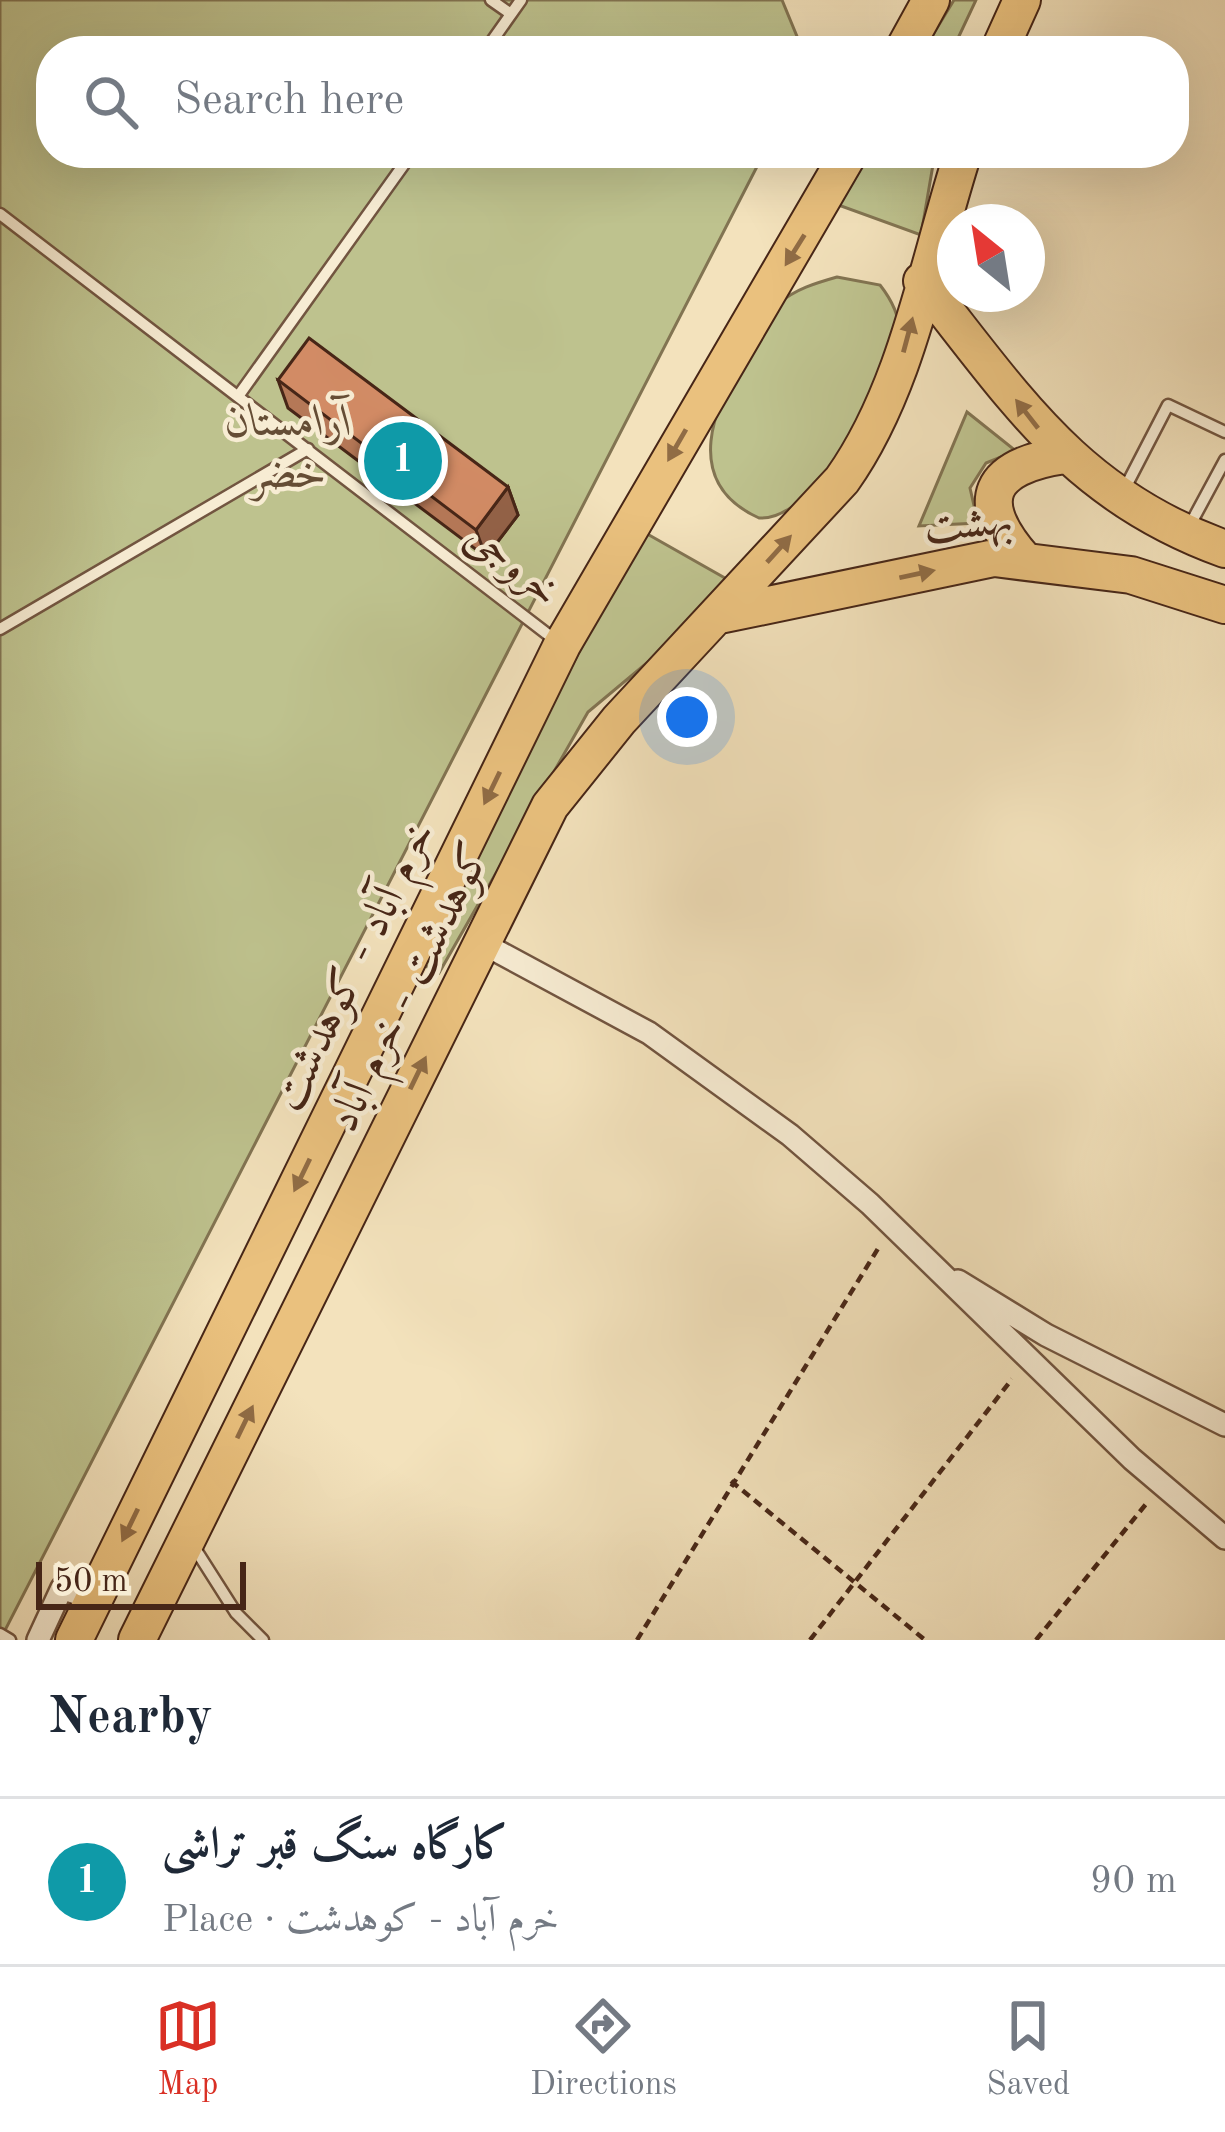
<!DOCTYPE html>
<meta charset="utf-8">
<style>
:root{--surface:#fff;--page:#f2f2f3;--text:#1f2937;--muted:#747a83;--line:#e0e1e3;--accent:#d93025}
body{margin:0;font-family:"Old Standard TT",Amiri,serif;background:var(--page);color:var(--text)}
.compass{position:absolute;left:937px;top:204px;width:108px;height:108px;border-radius:50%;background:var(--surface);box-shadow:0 12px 48px #0002;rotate:330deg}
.scale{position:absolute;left:36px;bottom:30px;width:210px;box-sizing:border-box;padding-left:12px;border:6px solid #472617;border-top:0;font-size:33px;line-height:42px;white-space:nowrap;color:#472617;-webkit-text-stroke:9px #f7ecd3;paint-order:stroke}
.you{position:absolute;left:687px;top:717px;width:42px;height:42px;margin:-30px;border:9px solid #fff;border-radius:50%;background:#1a73e8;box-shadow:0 0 0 18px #1a73e833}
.badge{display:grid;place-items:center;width:78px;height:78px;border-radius:50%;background:var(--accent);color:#fff;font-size:39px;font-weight:700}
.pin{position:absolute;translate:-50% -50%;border:6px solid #fff;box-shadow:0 3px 12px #0006}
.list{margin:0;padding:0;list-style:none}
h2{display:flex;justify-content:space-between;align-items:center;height:156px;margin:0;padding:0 48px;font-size:51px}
h2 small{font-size:39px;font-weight:400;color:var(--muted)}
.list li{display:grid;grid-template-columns:78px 1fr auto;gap:36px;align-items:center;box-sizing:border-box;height:168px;padding:0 48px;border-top:3px solid var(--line)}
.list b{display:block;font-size:45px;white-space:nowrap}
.list p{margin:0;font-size:39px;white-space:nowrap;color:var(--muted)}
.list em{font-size:39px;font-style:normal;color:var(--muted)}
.icon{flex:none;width:66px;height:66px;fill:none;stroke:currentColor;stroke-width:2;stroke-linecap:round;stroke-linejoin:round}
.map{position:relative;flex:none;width:1225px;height:1640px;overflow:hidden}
.search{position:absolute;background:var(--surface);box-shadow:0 12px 48px #0002;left:36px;right:36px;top:36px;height:132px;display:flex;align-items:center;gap:30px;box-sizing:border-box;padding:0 42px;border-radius:48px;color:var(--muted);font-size:45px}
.sheet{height:324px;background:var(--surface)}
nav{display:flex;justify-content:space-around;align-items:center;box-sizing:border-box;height:168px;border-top:3px solid var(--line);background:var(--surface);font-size:33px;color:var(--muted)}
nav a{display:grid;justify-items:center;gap:6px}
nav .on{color:var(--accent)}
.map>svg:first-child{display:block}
.green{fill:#bec28e;stroke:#827452;stroke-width:3}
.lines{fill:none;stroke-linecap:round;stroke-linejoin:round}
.service-casing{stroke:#725540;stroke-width:15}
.minor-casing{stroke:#725540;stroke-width:26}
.primary-casing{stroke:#472617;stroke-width:40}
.path{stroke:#472617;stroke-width:4.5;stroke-dasharray:9 6;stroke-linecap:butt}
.service{stroke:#f7ecd3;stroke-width:10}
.minor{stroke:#f7ecd3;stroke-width:21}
.primary{stroke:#eac17e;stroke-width:36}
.wall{fill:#b57857;stroke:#472617;stroke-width:3}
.shaded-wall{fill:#936147;stroke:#472617;stroke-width:3}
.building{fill:#d28b65;stroke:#472617;stroke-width:3}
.oneway{fill:#906c45}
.labels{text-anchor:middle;stroke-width:9;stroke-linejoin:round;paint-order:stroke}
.park-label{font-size:45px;font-style:italic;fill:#654d35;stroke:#f7ecd3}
.street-label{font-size:45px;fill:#472617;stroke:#f7ecd3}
</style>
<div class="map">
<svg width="1225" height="1640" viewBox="0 0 1225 1640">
<rect width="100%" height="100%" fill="#f3e2bc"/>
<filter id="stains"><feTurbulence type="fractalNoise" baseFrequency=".00167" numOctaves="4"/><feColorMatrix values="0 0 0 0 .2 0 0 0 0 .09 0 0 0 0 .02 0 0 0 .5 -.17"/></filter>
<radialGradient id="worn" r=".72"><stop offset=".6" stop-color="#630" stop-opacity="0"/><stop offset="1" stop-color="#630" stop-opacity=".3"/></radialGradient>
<path class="green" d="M 0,0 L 782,0 L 803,51 L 51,51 L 51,153 L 764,153 L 0,1640 Z
M 954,0 L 976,0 L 952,51 L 923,51 Z
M 860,153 L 935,153 L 921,235 L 830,202 Z
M 837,277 L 880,285 C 891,299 901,318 899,337 C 893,386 814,522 759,518 C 679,482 715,404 747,350 C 756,336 765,315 778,304 C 795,289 816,283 837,277 Z
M 967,412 L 1016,451 L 986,463 L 970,488 L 978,523 L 919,526 Z
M 642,531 L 739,586 L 588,712 L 439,973 L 418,962 Z"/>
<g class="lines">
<g class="service-casing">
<path id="service" d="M 491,0 L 511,14
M 485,51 L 521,0
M 0,214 L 559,643
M 239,395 L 412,153
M 1124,490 L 1168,405 L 1225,432
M 1190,525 L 1225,460
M 0,629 L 308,449
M 194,1547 L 236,1613 L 263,1640
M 0,1634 L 10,1640"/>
</g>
<g class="minor-casing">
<path id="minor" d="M 482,943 L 649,1033 L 790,1135 L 870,1204 L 1132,1459 L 1225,1538
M 958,1281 L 1046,1335 L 1225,1425
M 38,1640 L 62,1588 L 93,1599"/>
</g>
<g class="primary-casing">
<path id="primary" d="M 903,51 L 931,0
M 999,51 L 1022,0
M 922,281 C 1016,399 1075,495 1225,549
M 1024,560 C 972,501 988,466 1065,455
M 720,615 L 994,558 L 1131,575 L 1225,605
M 74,1640 L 562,645 L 849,153
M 137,1640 L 550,806 L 619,720 L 842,480 C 908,387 928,261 963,153"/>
</g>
<path class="path" d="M 731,1481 L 925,1640
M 637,1640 L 879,1247
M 810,1640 L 1012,1379
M 1036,1640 L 1146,1504"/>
<use href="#service" class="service"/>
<use href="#minor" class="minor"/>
<use href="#primary" class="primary"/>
</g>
<path class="wall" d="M 278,380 L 508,487 L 518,515 L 486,557 L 288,408 Z"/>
<path class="shaded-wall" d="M 508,487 L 518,515 L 486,557 L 476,530 Z"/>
<path class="building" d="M 309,338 L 508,487 L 476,530 L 278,380 Z"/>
<defs><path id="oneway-solid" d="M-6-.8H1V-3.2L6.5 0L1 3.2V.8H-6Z" transform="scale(3)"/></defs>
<g class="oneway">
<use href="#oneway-solid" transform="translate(795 250) rotate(122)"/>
<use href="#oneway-solid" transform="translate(908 335) rotate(-75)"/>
<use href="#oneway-solid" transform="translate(1027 414) rotate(-128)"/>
<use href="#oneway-solid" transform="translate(677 445) rotate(120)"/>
<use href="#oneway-solid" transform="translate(779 549) rotate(-48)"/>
<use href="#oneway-solid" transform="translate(917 574) rotate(-12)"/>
<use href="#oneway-solid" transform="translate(492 788) rotate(116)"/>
<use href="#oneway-solid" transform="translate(418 1073) rotate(-64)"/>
<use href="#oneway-solid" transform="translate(302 1175) rotate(116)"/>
<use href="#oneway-solid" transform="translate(245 1422) rotate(-64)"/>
<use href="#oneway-solid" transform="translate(130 1525) rotate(116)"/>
</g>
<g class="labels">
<g class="park-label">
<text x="289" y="435">آرامستان<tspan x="289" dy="52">خضر</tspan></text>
</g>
<g class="street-label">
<text transform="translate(968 521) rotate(-6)" y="16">بهشت</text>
<text transform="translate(514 562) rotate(38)" y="16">خروجی</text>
<text transform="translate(352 965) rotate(-64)" y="16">خرم آباد - کوهدشت</text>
<text transform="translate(407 986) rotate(-64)" y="16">کوهدشت - خرم آباد</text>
</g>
</g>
<rect width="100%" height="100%" filter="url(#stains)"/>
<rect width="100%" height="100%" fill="url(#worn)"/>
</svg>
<svg class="compass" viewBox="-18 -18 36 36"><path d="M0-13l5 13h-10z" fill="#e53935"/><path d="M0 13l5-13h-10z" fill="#747a83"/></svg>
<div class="scale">50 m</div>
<div class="you"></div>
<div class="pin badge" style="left:403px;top:461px;background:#0f9aa8">1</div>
<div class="search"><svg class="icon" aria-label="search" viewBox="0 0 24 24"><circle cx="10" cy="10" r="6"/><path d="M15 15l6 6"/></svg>Search here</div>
</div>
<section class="sheet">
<h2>Nearby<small></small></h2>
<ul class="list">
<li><span class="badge" style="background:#0f9aa8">1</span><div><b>کارگاه سنگ قبر تراشی</b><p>Place · خرم آباد - کوهدشت</p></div><em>90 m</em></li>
</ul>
</section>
<nav>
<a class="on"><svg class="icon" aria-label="map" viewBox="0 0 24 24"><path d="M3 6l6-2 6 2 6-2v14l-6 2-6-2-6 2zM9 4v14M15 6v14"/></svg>Map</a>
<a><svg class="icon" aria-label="directions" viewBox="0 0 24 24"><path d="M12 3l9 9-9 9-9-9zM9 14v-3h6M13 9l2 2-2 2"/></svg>Directions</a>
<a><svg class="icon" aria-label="saved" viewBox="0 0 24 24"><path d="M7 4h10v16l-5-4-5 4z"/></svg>Saved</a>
</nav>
